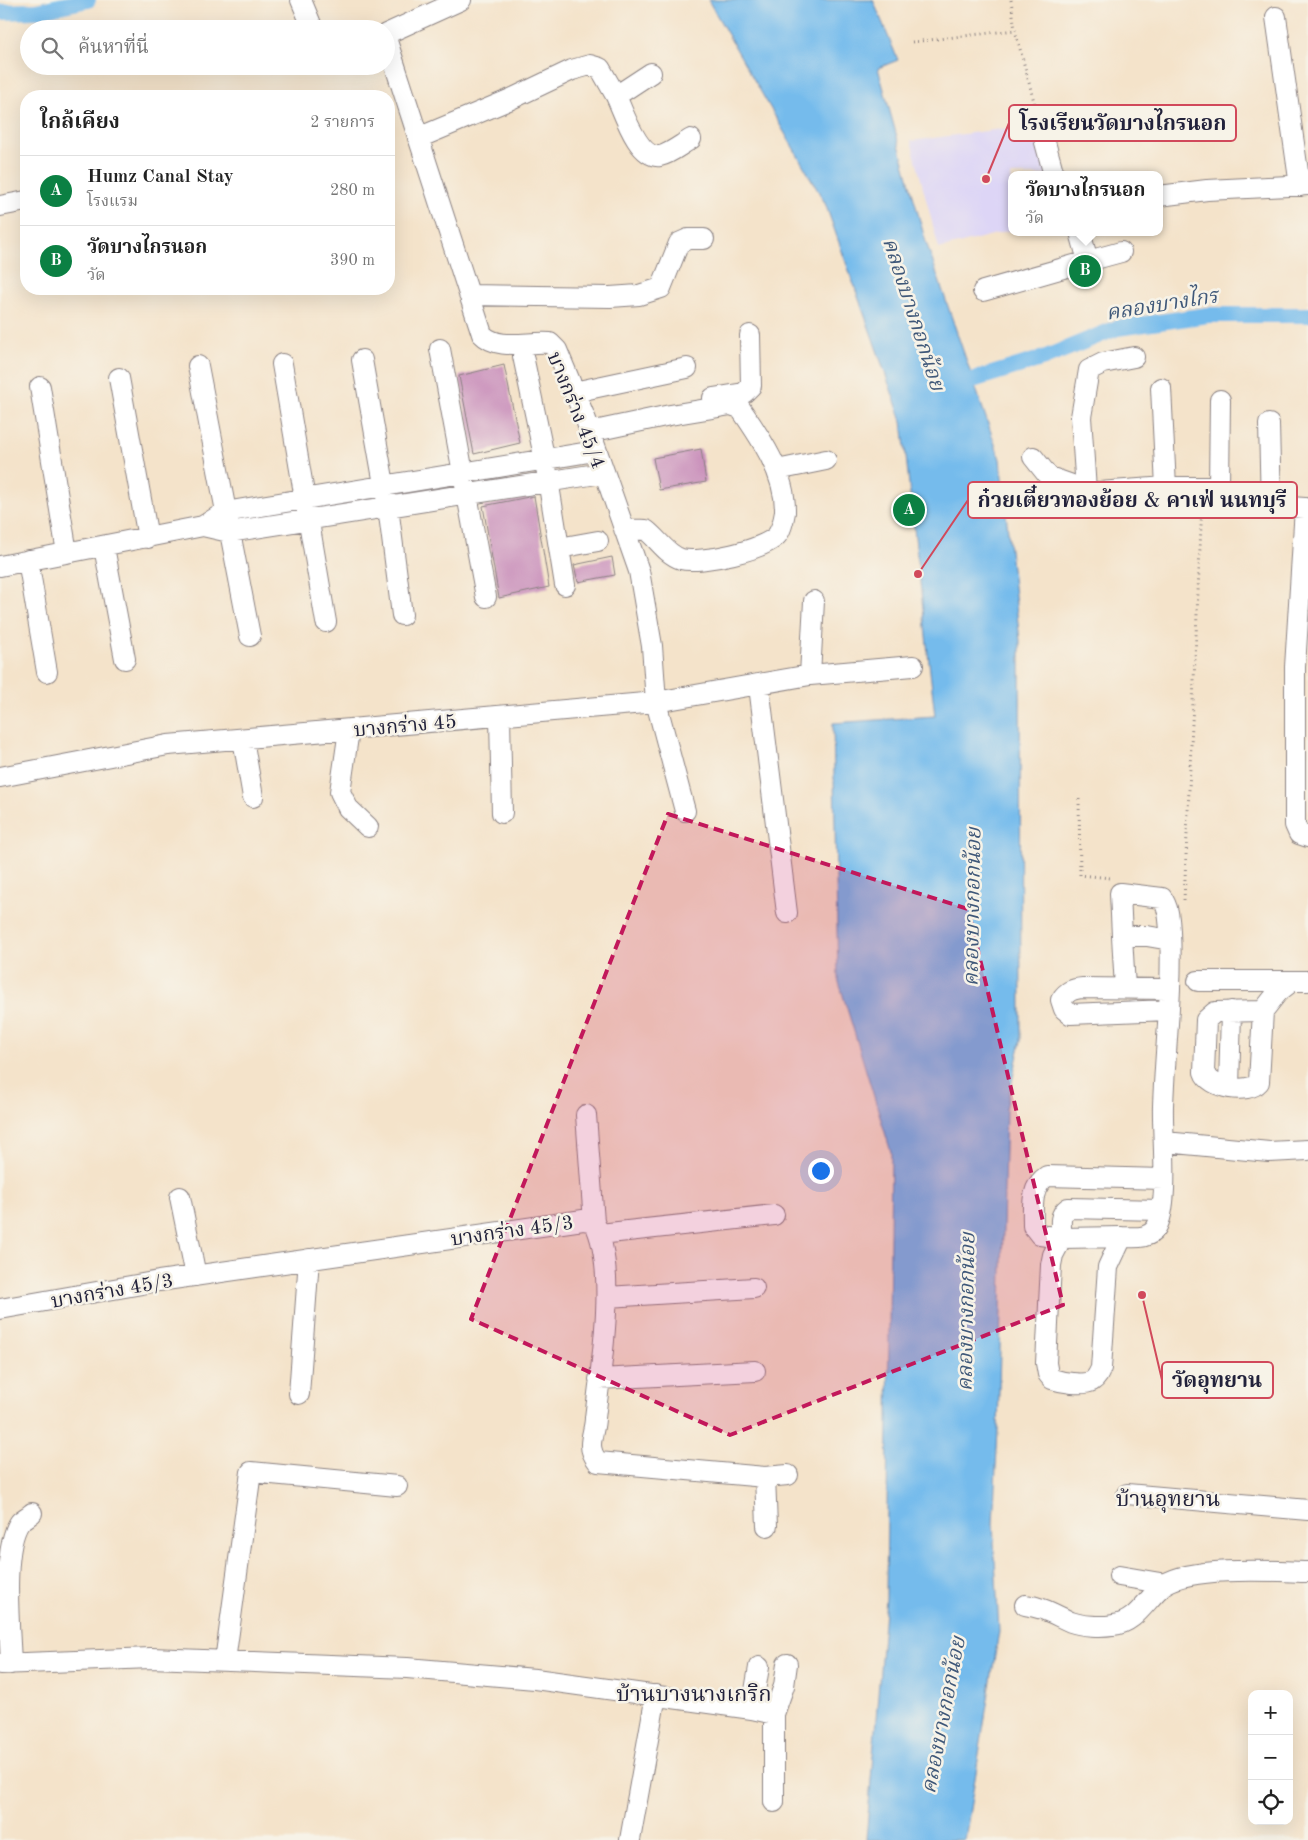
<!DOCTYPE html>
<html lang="th">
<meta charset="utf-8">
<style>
:root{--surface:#fff;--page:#f2f2f2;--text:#222;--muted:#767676;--line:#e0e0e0;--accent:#0b8043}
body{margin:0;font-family:"Old Standard TT","Noto Serif Thai",serif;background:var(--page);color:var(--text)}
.controls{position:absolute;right:15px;bottom:15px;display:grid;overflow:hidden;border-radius:10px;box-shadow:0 5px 20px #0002}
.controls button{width:45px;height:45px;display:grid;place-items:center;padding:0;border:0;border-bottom:1px solid var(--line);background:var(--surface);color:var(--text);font:25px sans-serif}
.you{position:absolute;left:820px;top:1170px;width:18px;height:18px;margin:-12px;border:4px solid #fff;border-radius:50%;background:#1a73e8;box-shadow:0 0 0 8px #1a73e833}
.badge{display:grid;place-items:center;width:32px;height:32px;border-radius:50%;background:var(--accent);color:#fff;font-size:16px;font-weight:700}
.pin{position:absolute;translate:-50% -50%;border:2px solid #fff;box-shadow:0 1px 5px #0006}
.popup{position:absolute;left:1008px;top:171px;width:155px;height:65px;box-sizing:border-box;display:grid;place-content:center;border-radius:10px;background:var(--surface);filter:drop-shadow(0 1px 4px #0005);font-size:16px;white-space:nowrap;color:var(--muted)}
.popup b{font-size:19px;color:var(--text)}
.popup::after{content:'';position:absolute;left:50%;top:100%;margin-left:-10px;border:10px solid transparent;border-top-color:var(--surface)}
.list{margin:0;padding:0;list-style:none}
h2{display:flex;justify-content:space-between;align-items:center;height:65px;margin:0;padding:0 20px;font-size:21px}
h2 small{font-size:16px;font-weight:400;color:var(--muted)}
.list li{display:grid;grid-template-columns:32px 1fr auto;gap:15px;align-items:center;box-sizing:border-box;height:70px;padding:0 20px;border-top:1px solid var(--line)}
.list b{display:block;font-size:19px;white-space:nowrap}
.list p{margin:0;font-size:16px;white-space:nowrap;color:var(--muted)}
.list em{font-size:16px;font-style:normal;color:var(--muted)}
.icon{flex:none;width:28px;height:28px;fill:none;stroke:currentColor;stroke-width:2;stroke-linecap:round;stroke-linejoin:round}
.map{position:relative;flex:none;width:1308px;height:1840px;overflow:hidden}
.search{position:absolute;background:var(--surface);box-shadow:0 5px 20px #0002;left:20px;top:20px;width:375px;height:55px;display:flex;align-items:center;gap:12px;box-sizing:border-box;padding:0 18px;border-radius:28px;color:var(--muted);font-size:19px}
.panel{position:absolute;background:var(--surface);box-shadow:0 5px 20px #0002;left:20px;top:90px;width:375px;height:205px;border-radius:20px}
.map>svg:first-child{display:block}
.built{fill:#ddd5f6}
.water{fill:#75bbec;stroke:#4c6e94}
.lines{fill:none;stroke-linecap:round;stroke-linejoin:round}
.canal{stroke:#75bbec;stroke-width:16}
.building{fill:#ca92bc}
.minor-casing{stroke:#8b8282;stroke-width:22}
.path{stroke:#8b8282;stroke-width:3;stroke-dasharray:1 4;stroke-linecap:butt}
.minor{stroke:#fff;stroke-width:20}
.marked{fill:#c2185b;fill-opacity:0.2;stroke:#c2185b;stroke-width:4;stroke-dasharray:10 6;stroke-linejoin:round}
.labels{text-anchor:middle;stroke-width:5;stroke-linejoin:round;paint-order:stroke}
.street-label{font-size:20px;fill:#22223b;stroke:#f7f3e8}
.water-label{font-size:21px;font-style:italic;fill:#3f5879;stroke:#f7f3e8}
.quarter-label{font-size:22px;fill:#22223b;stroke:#f7f3e8}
.leader{fill:none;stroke:#d1495b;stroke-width:2}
.callout-dot{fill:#d1495b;stroke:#f7f3e8;stroke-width:2}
.callout{fill:#f7f3e8;stroke:#d1495b;stroke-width:2}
.callout-label{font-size:21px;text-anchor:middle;font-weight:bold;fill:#22223b}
</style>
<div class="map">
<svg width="1308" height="1840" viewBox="0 0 1308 1840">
<rect width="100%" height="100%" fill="#f7f3e8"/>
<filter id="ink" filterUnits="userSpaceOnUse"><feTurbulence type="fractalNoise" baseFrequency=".02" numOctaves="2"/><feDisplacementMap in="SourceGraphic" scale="10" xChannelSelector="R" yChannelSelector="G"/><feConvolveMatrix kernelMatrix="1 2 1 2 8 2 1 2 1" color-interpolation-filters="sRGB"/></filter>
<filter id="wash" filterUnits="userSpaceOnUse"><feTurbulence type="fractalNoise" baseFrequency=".0096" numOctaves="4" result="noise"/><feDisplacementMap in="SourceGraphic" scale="20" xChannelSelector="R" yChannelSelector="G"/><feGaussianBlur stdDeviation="1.12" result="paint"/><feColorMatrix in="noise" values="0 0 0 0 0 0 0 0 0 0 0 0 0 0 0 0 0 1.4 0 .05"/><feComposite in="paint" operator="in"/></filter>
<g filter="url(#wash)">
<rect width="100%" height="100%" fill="#f4e3ca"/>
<path class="built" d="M 1040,124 L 1050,175 L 1011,175 L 1011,230 L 939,249 L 911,141 Z"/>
<path class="water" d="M 708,0 L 873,0 L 898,60 L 878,68 L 925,239 L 1000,459 L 1020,641 L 1021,1041 L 1006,1109 L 998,1430 L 993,1524 L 999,1631 L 965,1840 L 866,1840 L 886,1598 L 891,1152 L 838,979 L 833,723 L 935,716 L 902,421 L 825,203 Z"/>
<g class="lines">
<path class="canal" d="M 0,12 L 36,11 L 88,0
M 953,386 L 1044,358 L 1117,328 L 1208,315 L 1308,315"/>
</g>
<g id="blocks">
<path class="building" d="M 504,365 L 520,443 L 474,454 L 459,376 Z
M 701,449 L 706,482 L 659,490 L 653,458 Z
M 534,496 L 549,587 L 499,598 L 483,506 Z
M 612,557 L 615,575 L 578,582 L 574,565 Z"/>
</g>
</g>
<g filter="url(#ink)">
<use href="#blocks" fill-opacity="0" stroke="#8b8282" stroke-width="1"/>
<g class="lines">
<g class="minor-casing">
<path id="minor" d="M 301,0 L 313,29
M 1276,17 L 1300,186
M 386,34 L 461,0
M 386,38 L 482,334 C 498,351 528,341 550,343 L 557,350 L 586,420 L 639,571 L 652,646 L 656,702 L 685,811
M 616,96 C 624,113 638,159 660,156 C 670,154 682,144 691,139
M 1040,124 L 1054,175
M 418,138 L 511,99 L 572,70 L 590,65 L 600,68 L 616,96 L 651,73
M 1159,196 L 1207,190 L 1308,185
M 0,206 L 26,201
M 1088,261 L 1121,252
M 983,291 L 1088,261 L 1080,232
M 469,295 L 610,297 L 639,295 L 661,288 L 679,243 L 688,239 L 704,239
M 440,349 L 486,597
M 523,356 L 545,461 L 565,585
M 1134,357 L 1103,363 L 1089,370 L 1081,417 L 1086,490 L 1099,492 L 1166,487 L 1219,487 L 1260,505 L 1305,508 L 1295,667 L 1295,825 L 1299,834 L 1308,837
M 362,360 L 388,507 L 402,615
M 282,364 L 326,622
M 198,366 L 250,636
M 119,378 L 148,538
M 40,387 L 67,553
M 1161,388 L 1166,487
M 574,392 L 687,368
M 713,398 L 744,393 L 751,386 L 750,335
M 1269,424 L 1271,506
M 590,432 L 670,415 L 731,405 L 740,408 C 760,437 786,474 785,512 C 784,518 782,528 778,534 C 767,550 700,564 681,559 C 666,554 658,539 646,530 L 624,529
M 1033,457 L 1049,477 L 1086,490
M 777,470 L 826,460
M 1219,487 L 1220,400
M 203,526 L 229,532 L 603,473
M 104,547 L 125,659
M 559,548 L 598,541
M 28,560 L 47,672
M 0,566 L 203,526 L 225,512 L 595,451
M 810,675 L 814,601
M 759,686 L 787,913
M 500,717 L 502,813
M 349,730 L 340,792 L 348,808 L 368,827
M 243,739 L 253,797
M 0,777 L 168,745 L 656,702 L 810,675 L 913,666
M 1122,936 L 1120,893 L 1162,898 C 1169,908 1169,919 1170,931 C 1173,989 1165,1048 1163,1106 C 1162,1134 1170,1206 1156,1228 C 1148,1240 1134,1237 1122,1237 L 1108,1267 L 1101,1368 C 1099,1373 1097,1378 1092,1381 C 1083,1386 1061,1382 1052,1379 L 1048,1374 L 1046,1363 L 1051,1265 L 1053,1255 L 1062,1238 L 1040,1235 L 1033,1226 C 1033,1208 1030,1187 1047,1176 L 1164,1179
M 1198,981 L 1308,981
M 1125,988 L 1122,936 L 1147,936 L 1170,940
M 1168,1010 L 1070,1014 L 1064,1009 L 1061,1000 C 1067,991 1072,989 1083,988 L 1168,989
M 1263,1011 L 1215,1012 L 1206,1020 L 1204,1072 C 1209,1088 1248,1095 1259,1082 L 1263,1011 L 1278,992 L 1291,982
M 1229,1088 L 1231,1011
M 586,1115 L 594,1222
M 1165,1142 L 1269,1152 L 1308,1150
M 180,1197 L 196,1276
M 600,1234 L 774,1215
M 1122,1237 L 1062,1238 C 1061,1226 1058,1215 1068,1208 L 1161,1210
M 607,1297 L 754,1288
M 0,1309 L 159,1281 L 583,1220 L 594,1222 C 618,1269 601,1366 595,1418 C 595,1427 591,1436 591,1445 C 591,1451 594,1457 598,1462 L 765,1477 L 788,1475
M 599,1379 L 755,1371
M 299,1394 L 309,1259
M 765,1477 L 767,1526
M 1127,1494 L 1308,1510
M 1119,1576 L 1166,1584
M 1025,1605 C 1043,1607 1055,1615 1071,1622 C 1082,1626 1101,1627 1113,1625 C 1137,1623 1147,1597 1165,1584 C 1192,1566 1275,1571 1308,1572
M 225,1661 L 251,1472 L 397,1486
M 0,1664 L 151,1658 L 407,1668 L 535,1679 L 752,1709 L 774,1714 L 774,1802
M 11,1664 C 10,1630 1,1549 20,1522 C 23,1519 29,1516 32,1513
M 752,1709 L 759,1667
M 774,1714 L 784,1686 L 787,1664
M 630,1840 L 656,1695"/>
</g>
<path class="path" d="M 1011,0 L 1015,30 L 1036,109
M 912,42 L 1015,30
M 1018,503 L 1067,503
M 1079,799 L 1080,875 L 1111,878
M 1184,900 L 1202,504"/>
<use href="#minor" class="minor"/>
</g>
</g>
<path class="marked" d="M 668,814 L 968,909 L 1063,1305 L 730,1435 L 471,1319 Z"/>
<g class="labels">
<g class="street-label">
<text transform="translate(577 410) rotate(68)" y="7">บางกร่าง 45/4</text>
<text transform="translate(405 725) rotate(-5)" y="7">บางกร่าง 45</text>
<text transform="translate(512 1230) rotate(-8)" y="7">บางกร่าง 45/3</text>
<text transform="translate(112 1290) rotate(-10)" y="7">บางกร่าง 45/3</text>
</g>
<g class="water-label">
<text transform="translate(1162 304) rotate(-9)" y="7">คลองบางไกร</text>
<text transform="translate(914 314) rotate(72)" y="7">คลองบางกอกน้อย</text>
<text transform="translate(972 907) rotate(-89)" y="7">คลองบางกอกน้อย</text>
<text transform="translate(966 1312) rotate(-89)" y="7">คลองบางกอกน้อย</text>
<text transform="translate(943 1715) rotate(-79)" y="7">คลองบางกอกน้อย</text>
</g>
<g class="quarter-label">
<text x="1168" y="1506">บ้านอุทยาน</text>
<text x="694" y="1701">บ้านบางนางเกริก</text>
</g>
</g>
<path class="leader" d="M986 179L1009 123M918 574L968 500M1142 1295L1162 1380"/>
<g class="callout-dot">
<circle cx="986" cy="179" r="5"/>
<circle cx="918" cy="574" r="5"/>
<circle cx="1142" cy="1295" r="5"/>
</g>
<g class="callout">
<rect x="1009" y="105" width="227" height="36" rx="5"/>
<rect x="968" y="482" width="329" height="36" rx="5"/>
<rect x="1162" y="1362" width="111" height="36" rx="5"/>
</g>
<g class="callout-label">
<text x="1123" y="130">โรงเรียนวัดบางไกรนอก</text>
<text x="1132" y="507">ก๋วยเตี๋ยวทองย้อย &amp; คาเฟ่ นนทบุรี</text>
<text x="1217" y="1387">วัดอุทยาน</text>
</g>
</svg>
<div class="controls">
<button>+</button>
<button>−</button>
<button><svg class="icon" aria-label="locate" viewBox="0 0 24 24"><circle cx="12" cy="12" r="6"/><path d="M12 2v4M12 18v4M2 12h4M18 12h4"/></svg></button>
</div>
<div class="you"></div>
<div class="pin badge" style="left:909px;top:510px">A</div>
<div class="pin badge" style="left:1085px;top:271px">B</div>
<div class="popup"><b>วัดบางไกรนอก</b>วัด</div>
<div class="search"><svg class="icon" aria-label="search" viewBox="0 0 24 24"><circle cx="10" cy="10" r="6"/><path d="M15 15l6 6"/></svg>ค้นหาที่นี่</div>
<section class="panel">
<h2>ใกล้เคียง<small>2 รายการ</small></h2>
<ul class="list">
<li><span class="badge">A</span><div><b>Humz Canal Stay</b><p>โรงแรม</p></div><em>280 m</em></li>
<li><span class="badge">B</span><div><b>วัดบางไกรนอก</b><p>วัด</p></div><em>390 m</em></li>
</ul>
</section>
</div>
